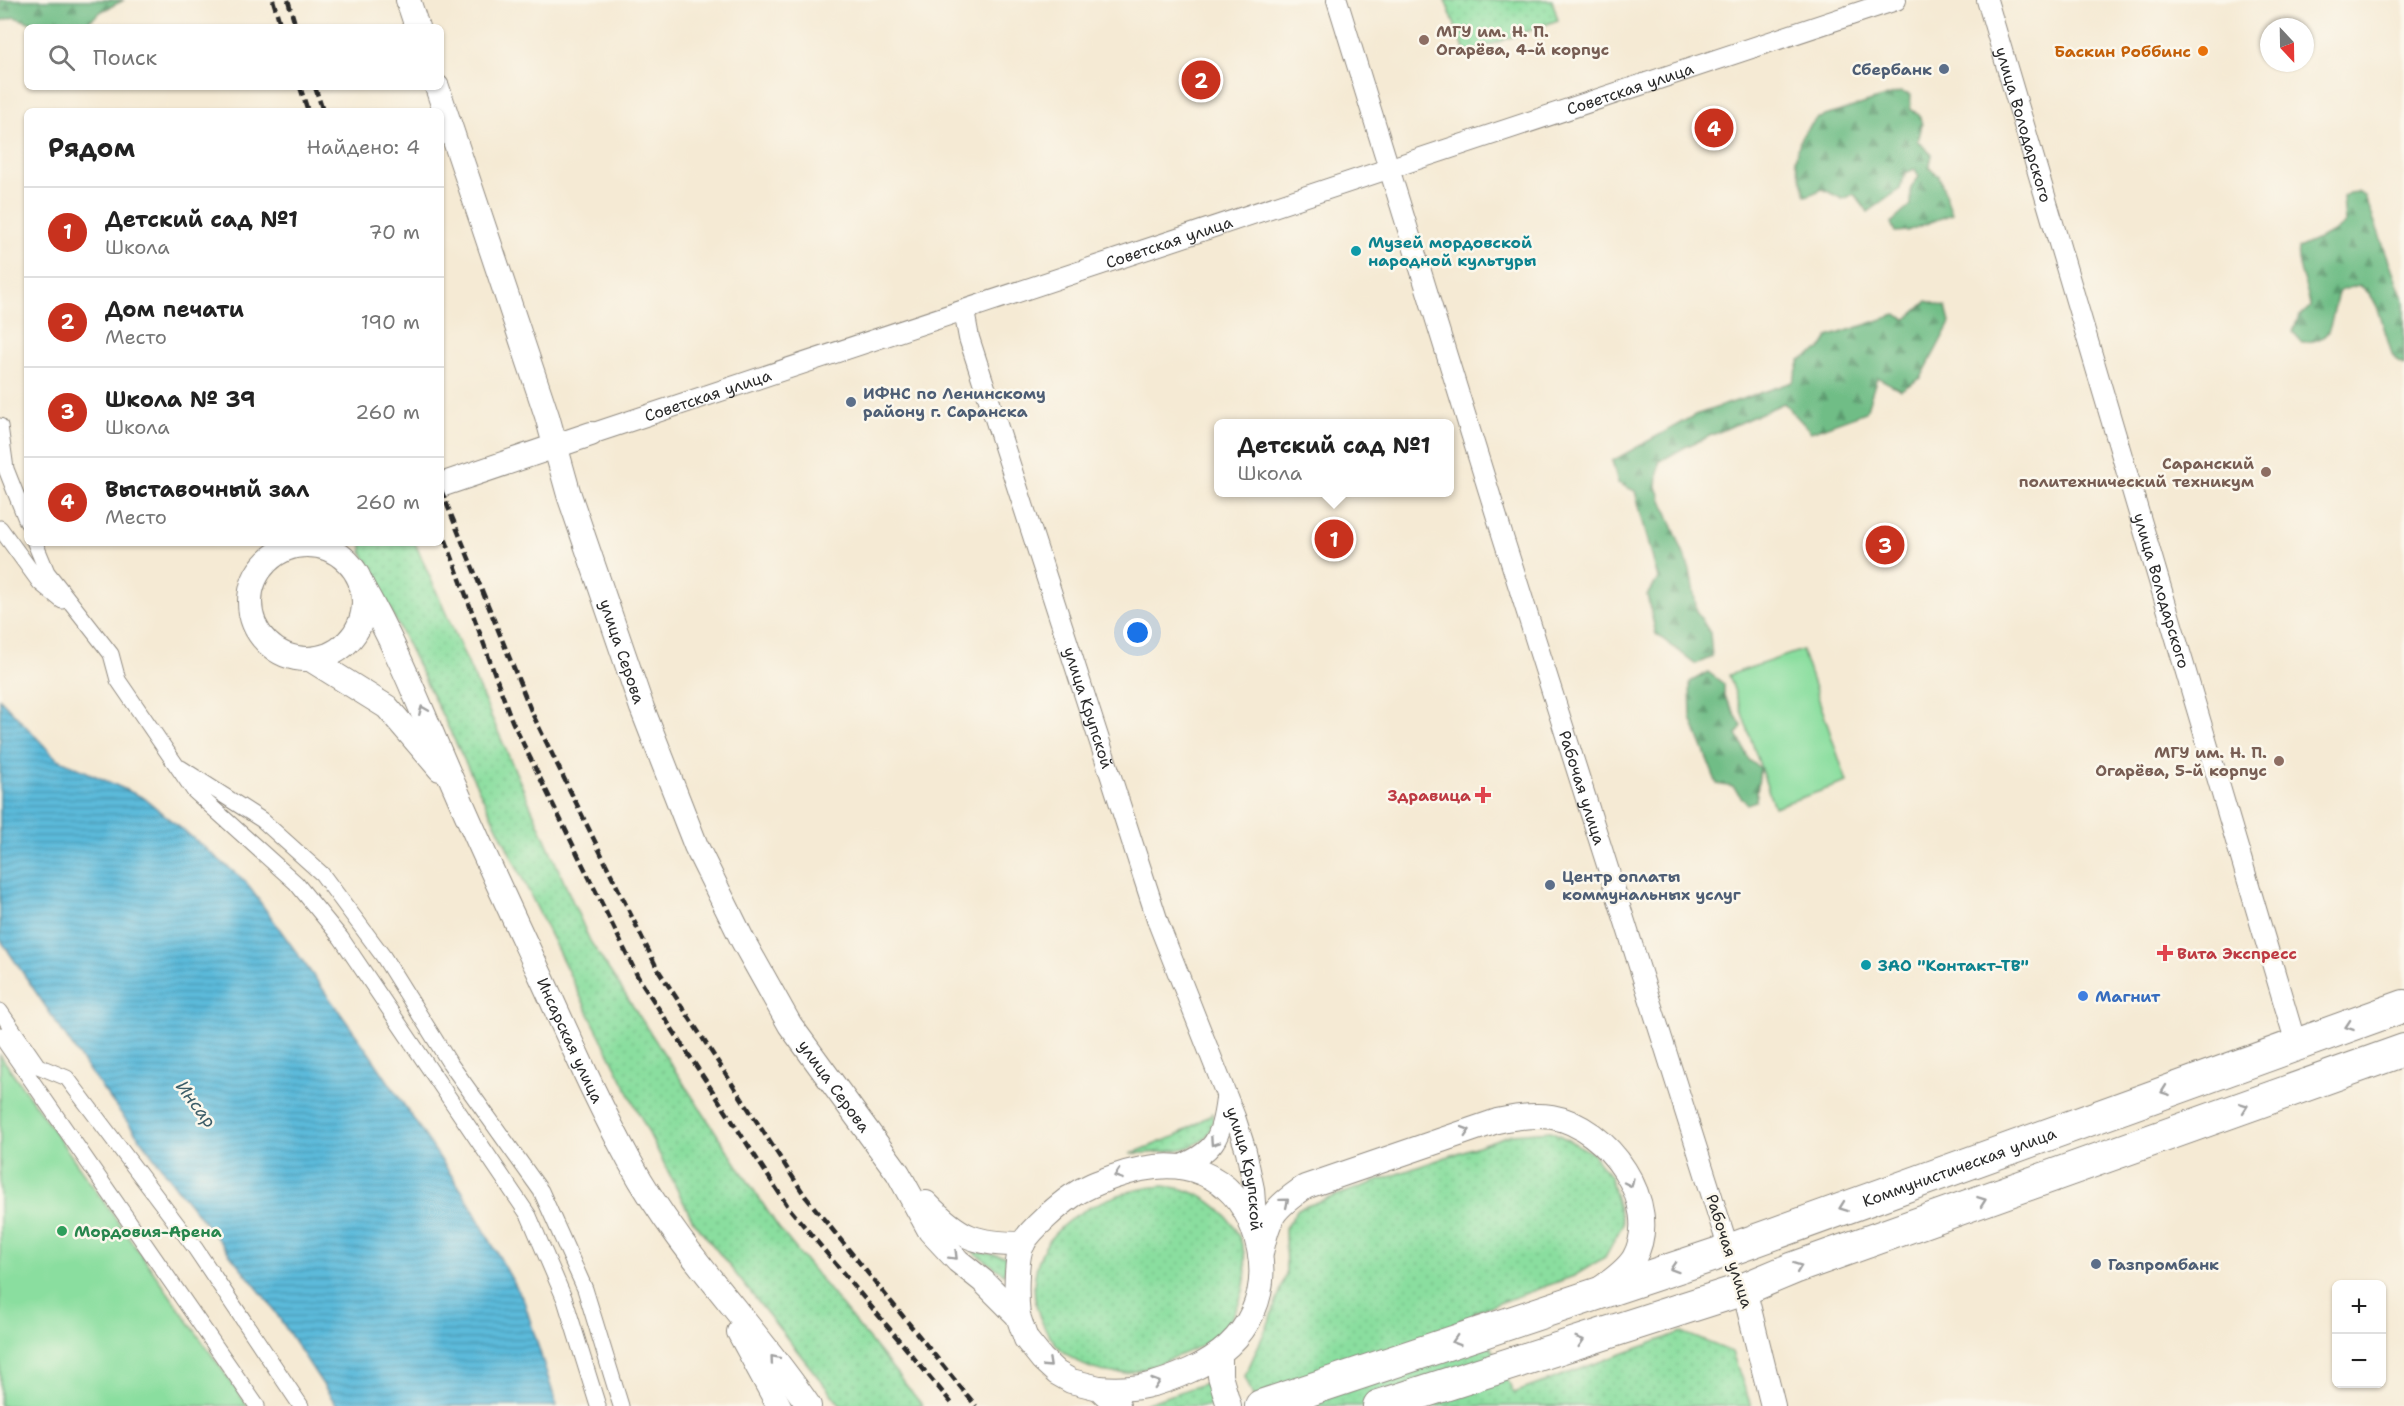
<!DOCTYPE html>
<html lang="ru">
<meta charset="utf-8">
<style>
:root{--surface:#fff;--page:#f6f6f6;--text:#222;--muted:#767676;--line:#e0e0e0;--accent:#c8321e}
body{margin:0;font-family:"Shantell Sans",sans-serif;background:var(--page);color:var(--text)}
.controls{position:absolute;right:18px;bottom:18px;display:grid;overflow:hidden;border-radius:9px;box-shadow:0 2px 4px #0004}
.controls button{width:54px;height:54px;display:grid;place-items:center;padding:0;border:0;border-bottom:2px solid var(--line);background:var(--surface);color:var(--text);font:30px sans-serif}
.compass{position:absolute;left:2260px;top:18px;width:54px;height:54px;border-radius:50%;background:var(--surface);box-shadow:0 2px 4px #0004;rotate:158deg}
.you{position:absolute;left:1138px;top:633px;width:21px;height:21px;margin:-15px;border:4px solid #fff;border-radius:50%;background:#1a73e8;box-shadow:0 0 0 9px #1a73e833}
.badge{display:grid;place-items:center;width:39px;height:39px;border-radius:50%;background:var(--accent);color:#fff;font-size:20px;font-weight:700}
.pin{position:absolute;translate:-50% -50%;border:3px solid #fff;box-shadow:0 2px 6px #0006}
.popup{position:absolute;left:1214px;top:419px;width:240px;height:78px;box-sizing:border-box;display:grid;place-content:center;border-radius:9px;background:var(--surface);filter:drop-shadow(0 2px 4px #0005);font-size:20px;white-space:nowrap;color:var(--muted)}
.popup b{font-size:22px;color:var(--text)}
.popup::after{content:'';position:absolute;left:50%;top:100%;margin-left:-12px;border:12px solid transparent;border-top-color:var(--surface)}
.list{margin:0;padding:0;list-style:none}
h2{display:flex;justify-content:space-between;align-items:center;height:78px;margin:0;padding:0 24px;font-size:26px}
h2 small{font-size:20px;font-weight:400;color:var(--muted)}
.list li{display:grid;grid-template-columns:39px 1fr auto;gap:18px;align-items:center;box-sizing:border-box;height:90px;padding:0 24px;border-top:2px solid var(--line)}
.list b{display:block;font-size:22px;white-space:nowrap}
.list p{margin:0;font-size:20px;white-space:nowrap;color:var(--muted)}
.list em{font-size:20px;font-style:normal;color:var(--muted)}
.icon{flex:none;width:33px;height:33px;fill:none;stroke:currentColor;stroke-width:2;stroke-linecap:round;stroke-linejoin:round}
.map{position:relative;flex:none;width:2404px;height:1406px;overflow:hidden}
.search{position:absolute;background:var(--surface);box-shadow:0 2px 4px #0004;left:24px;top:24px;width:420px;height:66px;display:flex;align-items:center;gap:15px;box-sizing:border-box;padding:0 21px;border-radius:9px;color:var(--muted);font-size:22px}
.panel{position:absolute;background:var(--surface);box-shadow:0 2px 4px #0004;left:24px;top:108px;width:420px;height:438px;border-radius:9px}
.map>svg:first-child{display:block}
.grass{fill:url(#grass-dots);stroke:#5a8465;stroke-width:1.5}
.forest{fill:url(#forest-firs);stroke:#4d7458;stroke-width:1.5}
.pitch{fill:#8ade9f;stroke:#5a8465;stroke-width:1.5}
.water{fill:url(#water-rules);stroke:#437282;stroke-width:1.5}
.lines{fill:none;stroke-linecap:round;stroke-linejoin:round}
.pedestrian-casing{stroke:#908a80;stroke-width:17}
.minor-casing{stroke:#908a80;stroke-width:22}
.tertiary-casing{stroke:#908a80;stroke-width:26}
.primary-casing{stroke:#908a80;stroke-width:34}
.pedestrian{stroke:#fff;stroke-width:15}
.minor{stroke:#fff;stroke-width:20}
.tertiary{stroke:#fff;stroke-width:24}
.primary{stroke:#fff;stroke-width:32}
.rail{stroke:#2b2b2b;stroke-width:4.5;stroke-dasharray:9 4.5;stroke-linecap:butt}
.oneway{stroke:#a0a0a0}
.education-dot{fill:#8d6e63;stroke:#fbf7ec;stroke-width:2}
.food-dot{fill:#e8710a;stroke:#fbf7ec;stroke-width:2}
.service-dot{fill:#5c6f8a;stroke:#fbf7ec;stroke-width:2}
.culture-dot{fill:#0f9aa8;stroke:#fbf7ec;stroke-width:2}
.health-dot{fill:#e0444e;stroke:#fbf7ec;stroke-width:2}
.shop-dot{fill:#3f7fe0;stroke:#fbf7ec;stroke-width:2}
.leisure-dot{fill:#2e9e5b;stroke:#fbf7ec;stroke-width:2}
.labels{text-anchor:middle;stroke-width:5;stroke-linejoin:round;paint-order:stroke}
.education-label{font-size:16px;font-weight:bold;fill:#785e54;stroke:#fbf7ec;text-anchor:end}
.food-label{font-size:16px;font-weight:bold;fill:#c56008;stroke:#fbf7ec;text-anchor:end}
.service-label{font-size:16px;font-weight:bold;fill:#4e5e75;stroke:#fbf7ec;text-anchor:start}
.street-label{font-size:16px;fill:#2b2b2b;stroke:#fbf7ec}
.culture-label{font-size:16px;font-weight:bold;fill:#0d838f;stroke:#fbf7ec;text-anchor:start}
.health-label{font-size:16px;font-weight:bold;fill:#be3a42;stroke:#fbf7ec;text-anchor:end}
.shop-label{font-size:16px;font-weight:bold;fill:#366cbe;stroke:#fbf7ec;text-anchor:start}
.leisure-label{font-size:16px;font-weight:bold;fill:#27864d;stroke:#fbf7ec;text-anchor:start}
.water-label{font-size:18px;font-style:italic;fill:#3c5d68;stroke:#fbf7ec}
</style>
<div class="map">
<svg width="2404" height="1406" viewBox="0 0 2404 1406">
<defs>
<pattern id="grass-dots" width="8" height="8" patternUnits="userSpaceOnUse" patternTransform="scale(1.5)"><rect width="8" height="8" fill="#8ade9f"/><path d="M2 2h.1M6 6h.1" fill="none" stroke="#77bf89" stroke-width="1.8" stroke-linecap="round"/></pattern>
<pattern id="forest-firs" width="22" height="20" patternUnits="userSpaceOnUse" patternTransform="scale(1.5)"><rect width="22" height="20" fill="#6fbd86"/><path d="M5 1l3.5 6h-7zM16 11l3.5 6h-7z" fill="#5b9a6e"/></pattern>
<pattern id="water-rules" width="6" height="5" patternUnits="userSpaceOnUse" patternTransform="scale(1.5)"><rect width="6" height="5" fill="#5bbada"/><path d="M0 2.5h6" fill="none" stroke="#4b97b1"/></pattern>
</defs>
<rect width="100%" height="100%" fill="#fbf7ec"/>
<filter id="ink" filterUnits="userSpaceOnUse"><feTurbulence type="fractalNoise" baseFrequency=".0167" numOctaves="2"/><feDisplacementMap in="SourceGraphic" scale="12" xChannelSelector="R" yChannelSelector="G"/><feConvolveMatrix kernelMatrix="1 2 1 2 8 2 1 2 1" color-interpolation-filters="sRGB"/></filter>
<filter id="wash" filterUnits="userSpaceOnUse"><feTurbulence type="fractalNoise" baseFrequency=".008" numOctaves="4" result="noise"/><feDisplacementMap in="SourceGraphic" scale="24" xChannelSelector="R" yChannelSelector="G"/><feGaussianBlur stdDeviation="1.35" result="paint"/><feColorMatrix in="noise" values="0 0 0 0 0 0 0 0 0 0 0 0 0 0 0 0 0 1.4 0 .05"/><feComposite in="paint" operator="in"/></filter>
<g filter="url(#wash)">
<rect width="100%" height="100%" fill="#f5ead4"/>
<path class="grass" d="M 1445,0 L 1552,0 L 1558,20 L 1466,54 Z
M 362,543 L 415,543 L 590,941 L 778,1227 L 923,1406 L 841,1406 L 692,1219 L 588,1012 L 362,552 Z
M 1213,1113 C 1216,1156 1160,1151 1130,1154 L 1176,1136 Z
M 1551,1131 L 1591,1152 L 1610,1176 L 1623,1224 L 1605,1257 L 1574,1276 L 1474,1312 L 1514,1393 L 1682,1332 L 1732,1352 L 1751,1406 L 1257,1406 L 1245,1376 L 1269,1322 L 1286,1275 L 1285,1228 L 1298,1209 L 1512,1134 Z
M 1164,1186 C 1235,1191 1269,1265 1228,1323 C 1213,1343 1190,1351 1167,1360 C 1150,1367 1133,1374 1114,1373 C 1051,1369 1012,1296 1048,1242 C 1071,1209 1125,1188 1164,1186 Z
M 972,1251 L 1008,1257 L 1004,1274 Z
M 1206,1383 L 1214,1406 L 1144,1406 L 1144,1404 Z"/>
<path class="forest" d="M 0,0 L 124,0 L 102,11 L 82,27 L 44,27 L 14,17 L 0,21 Z
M 1900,92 L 1911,95 L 1910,109 L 1919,114 L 1922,125 L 1918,141 L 1932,155 L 1929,168 L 1939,176 L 1952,214 L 1907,231 L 1895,232 L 1891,223 L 1911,205 L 1911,187 L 1919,177 L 1915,169 L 1905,173 L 1900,189 L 1868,212 L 1854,194 L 1842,199 L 1823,189 L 1806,196 L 1795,160 L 1801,137 L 1816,119 Z
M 2357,192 L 2365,196 L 2404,301 L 2404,365 L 2398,362 L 2393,356 C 2383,333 2382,298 2359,285 L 2339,291 C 2328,317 2339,342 2302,342 L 2293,332 L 2298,318 L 2310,307 C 2309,288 2295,267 2298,248 L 2332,233 L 2345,223 L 2343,197 L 2349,193 Z
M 1927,301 L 1946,307 L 1950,323 L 1921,378 L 1901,390 L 1877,377 L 1866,412 L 1811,432 L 1784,403 L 1687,446 L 1659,462 L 1657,487 L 1690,570 L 1697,612 L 1710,633 L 1712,657 L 1696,664 L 1656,634 L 1647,595 L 1658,579 L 1635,491 L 1618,483 L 1612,461 L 1695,415 L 1793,382 L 1800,360 L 1820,350 L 1828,337 L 1895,315 L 1907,319 Z
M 1708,672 L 1724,684 L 1724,696 L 1742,726 L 1737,734 L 1749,760 L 1760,768 L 1756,801 L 1747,804 L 1733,787 L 1717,784 L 1691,718 L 1690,682 Z"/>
<path class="pitch" d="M 1802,650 L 1847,782 L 1774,807 L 1729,675 Z
M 0,1055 L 248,1406 L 0,1406 Z"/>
<path class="water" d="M 0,699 L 56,758 L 144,798 L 245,881 L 369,1053 L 464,1194 L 524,1301 L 557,1406 L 337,1406 L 270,1304 L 183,1196 L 87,1068 L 0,939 Z"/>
</g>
<g filter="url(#ink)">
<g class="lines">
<g class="pedestrian-casing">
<path id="pedestrian" d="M 0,426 L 6,469 L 27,522
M 0,528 L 40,583 L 62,601
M 35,543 L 47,572 L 111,654 L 118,680 L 194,791 L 296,883 L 341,938 L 529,1216 L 565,1300 L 598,1406
M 181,768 L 262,820 L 322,874 L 383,956 L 449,1062 L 541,1191 L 585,1289 L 621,1406
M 0,1011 L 38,1066 L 67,1078 L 195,1248 L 301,1406
M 0,1035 L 257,1406"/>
</g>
<g class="minor-casing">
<g id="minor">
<path id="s1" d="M 1337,0 L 1503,537 L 1729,1250"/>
<path id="s2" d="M 1987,0 L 2296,1044"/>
<path id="s3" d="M 964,311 L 969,338 L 1159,925 L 1235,1117 L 1246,1151 L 1254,1189 L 1257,1230"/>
<path id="s4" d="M 591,434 L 1896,0"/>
<path d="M 1176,1167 C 1215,1152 1221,1139 1226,1099"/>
</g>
</g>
<g class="tertiary-casing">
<g id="tertiary">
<path d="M 408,0 L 417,27"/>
<path id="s5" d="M 437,87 L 547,416 L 569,495 L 642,708 L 696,846 L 743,941 L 790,1025 L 898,1173 L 930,1231 L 958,1261 L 983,1281 L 1018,1316 L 1026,1339 L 1042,1359 L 1057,1373 L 1071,1381 L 1099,1388 L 1118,1406"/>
<path d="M 441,485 L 591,434"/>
<circle cx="307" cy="602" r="57"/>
<path id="s6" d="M 361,584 C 399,650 425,720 456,790 C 482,851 510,910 538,970 C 568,1035 596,1100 630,1162 C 679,1252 752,1322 809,1406"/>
<path d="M 310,659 L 387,707 L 440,769"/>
<path d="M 926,1203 C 960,1238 975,1244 1023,1244"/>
<path d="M 1261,1253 C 1269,1215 1273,1209 1305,1187 L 1497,1121 C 1515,1117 1533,1114 1552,1117 C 1607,1126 1664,1204 1634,1258 C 1626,1271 1612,1280 1600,1289"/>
<path d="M 1744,1289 L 1773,1406"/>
<path d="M 1018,1316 C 1016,1299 1015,1258 1023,1243 C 1031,1229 1059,1205 1072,1196 C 1085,1187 1099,1182 1113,1177 C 1141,1167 1175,1161 1202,1173 C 1227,1183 1244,1204 1253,1228 C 1276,1290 1250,1343 1191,1370 C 1158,1385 1135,1391 1099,1388"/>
<path d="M 739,1332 L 779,1406"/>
<path d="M 1220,1355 L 1220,1376 L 1229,1406"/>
</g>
</g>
<g class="primary-casing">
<g id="primary">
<path id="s7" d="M 1261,1406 L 1729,1250 L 2404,1006"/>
<path d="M 1379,1406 L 1744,1289 L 1794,1268 L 2404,1050"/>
</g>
</g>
<use href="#pedestrian" class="pedestrian"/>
<use href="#minor" class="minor"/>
<use href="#tertiary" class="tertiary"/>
<use href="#primary" class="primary"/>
<path class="rail" d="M 273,0 L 281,27
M 288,0 L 296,27
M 300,87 L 308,111
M 315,87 L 323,111
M 441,490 L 532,713 L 657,968 L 805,1196 L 976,1406
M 441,527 L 512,721 L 638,977 L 789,1208 L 954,1406"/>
</g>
<defs><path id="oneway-chevron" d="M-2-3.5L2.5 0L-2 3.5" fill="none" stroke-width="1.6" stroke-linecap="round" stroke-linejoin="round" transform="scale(1.5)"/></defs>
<g class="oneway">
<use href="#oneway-chevron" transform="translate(423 710) rotate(-112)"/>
<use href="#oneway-chevron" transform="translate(2349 1026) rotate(161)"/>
<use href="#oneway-chevron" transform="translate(2165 1091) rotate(160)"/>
<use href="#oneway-chevron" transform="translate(2244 1107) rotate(-20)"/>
<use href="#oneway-chevron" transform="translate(1466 1131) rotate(-18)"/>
<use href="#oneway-chevron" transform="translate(1214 1142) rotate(124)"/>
<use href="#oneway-chevron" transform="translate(1118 1175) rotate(161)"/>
<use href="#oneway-chevron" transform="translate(1630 1183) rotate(65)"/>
<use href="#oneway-chevron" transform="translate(1982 1201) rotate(-20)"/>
<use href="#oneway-chevron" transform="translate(1285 1202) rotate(-40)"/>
<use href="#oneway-chevron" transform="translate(1843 1207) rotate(160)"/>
<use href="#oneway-chevron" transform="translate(954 1256) rotate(45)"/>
<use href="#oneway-chevron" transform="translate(1798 1267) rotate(-21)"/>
<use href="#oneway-chevron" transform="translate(1674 1268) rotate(162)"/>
<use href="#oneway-chevron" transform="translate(1456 1341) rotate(162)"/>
<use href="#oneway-chevron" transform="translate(1580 1341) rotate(-17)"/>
<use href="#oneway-chevron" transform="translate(774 1359) rotate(-130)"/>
<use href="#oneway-chevron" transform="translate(1048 1364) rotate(43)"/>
<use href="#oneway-chevron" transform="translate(1156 1383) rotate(-18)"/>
</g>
</g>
<g class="education-dot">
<circle cx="1424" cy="40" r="6"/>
<circle cx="2266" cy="472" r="6"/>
<circle cx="2279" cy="761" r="6"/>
</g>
<circle class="food-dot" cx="2203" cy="51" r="6"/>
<g class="service-dot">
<circle cx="1944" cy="69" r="6"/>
<circle cx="851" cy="402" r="6"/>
<circle cx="1550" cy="885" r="6"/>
<circle cx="2096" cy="1264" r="6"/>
</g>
<g class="culture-dot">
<circle cx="1356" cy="251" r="6"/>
<circle cx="1866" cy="965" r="6"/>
</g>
<g class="health-dot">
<path d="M1480 786h6v6h6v6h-6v6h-6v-6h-6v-6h6z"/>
<path d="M2162 944h6v6h6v6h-6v6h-6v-6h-6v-6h6z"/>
</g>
<circle class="shop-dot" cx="2083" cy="996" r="6"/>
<circle class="leisure-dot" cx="62" cy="1231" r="6"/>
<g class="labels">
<g class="education-label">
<text x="1436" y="37" text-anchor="start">МГУ им. Н. П.<tspan x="1436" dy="18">Огарёва, 4-й корпус</tspan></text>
<text x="2254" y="469">Саранский<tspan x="2254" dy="18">политехнический техникум</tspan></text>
<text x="2267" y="758">МГУ им. Н. П.<tspan x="2267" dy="18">Огарёва, 5-й корпус</tspan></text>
</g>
<g class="food-label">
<text x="2191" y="57">Баскин Роббинс</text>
</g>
<g class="service-label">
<text x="1932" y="75" text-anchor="end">Сбербанк</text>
<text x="863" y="399">ИФНС по Ленинскому<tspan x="863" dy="18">району г. Саранска</tspan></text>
<text x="1562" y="882">Центр оплаты<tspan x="1562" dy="18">коммунальных услуг</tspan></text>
<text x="2108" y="1270">Газпромбанк</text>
</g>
<g class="street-label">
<text dy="6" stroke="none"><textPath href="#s4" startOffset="1095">Советская улица</textPath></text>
<text dy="6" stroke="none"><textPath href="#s2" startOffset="130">улица Володарского</textPath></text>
<text dy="6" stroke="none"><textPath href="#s4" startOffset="609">Советская улица</textPath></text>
<text dy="6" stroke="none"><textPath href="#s4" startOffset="123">Советская улица</textPath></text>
<text dy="6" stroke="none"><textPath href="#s2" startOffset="616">улица Володарского</textPath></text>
<text dy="6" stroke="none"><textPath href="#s5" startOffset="594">улица Серова</textPath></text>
<text dy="6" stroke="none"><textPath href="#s3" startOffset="416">улица Крупской</textPath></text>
<text dy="6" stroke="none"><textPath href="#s1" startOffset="825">Рабочая улица</textPath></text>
<text dy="6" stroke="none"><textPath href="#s6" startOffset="502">Инсарская улица</textPath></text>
<text dy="6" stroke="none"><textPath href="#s5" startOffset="1080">улица Серова</textPath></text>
<text dy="6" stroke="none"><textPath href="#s7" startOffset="738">Коммунистическая улица</textPath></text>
<text dy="6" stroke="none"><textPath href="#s3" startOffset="904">улица Крупской</textPath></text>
<text transform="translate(1730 1251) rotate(72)" y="6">Рабочая улица</text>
</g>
<g class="culture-label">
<text x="1368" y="248">Музей мордовской<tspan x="1368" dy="18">народной культуры</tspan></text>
<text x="1878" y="971">ЗАО "Контакт-ТВ"</text>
</g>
<g class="health-label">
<text x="1471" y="801">Здравица</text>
<text x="2177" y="959" text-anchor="start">Вита Экспресс</text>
</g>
<g class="shop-label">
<text x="2095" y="1002">Магнит</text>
</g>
<g class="leisure-label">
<text x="74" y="1237">Мордовия-Арена</text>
</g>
<g class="water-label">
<text transform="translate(196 1104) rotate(53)" y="6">Инсар</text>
</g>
</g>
</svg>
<div class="controls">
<button>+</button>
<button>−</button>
</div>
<svg class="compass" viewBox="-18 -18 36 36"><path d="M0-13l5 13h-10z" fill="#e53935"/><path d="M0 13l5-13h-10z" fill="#767676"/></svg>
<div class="you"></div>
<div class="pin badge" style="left:1334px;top:539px">1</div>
<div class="popup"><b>Детский сад №1</b>Школа</div>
<div class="pin badge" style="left:1201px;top:80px">2</div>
<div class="pin badge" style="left:1885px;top:545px">3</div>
<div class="pin badge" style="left:1714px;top:128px">4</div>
<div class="search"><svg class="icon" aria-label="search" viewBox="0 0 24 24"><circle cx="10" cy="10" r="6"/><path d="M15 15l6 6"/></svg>Поиск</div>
<section class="panel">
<h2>Рядом<small>Найдено: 4</small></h2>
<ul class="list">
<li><span class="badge">1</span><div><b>Детский сад №1</b><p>Школа</p></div><em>70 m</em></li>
<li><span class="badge">2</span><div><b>Дом печати</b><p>Место</p></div><em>190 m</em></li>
<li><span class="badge">3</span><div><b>Школа № 39</b><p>Школа</p></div><em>260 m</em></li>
<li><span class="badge">4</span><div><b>Выставочный зал</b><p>Место</p></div><em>260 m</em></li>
</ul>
</section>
</div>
